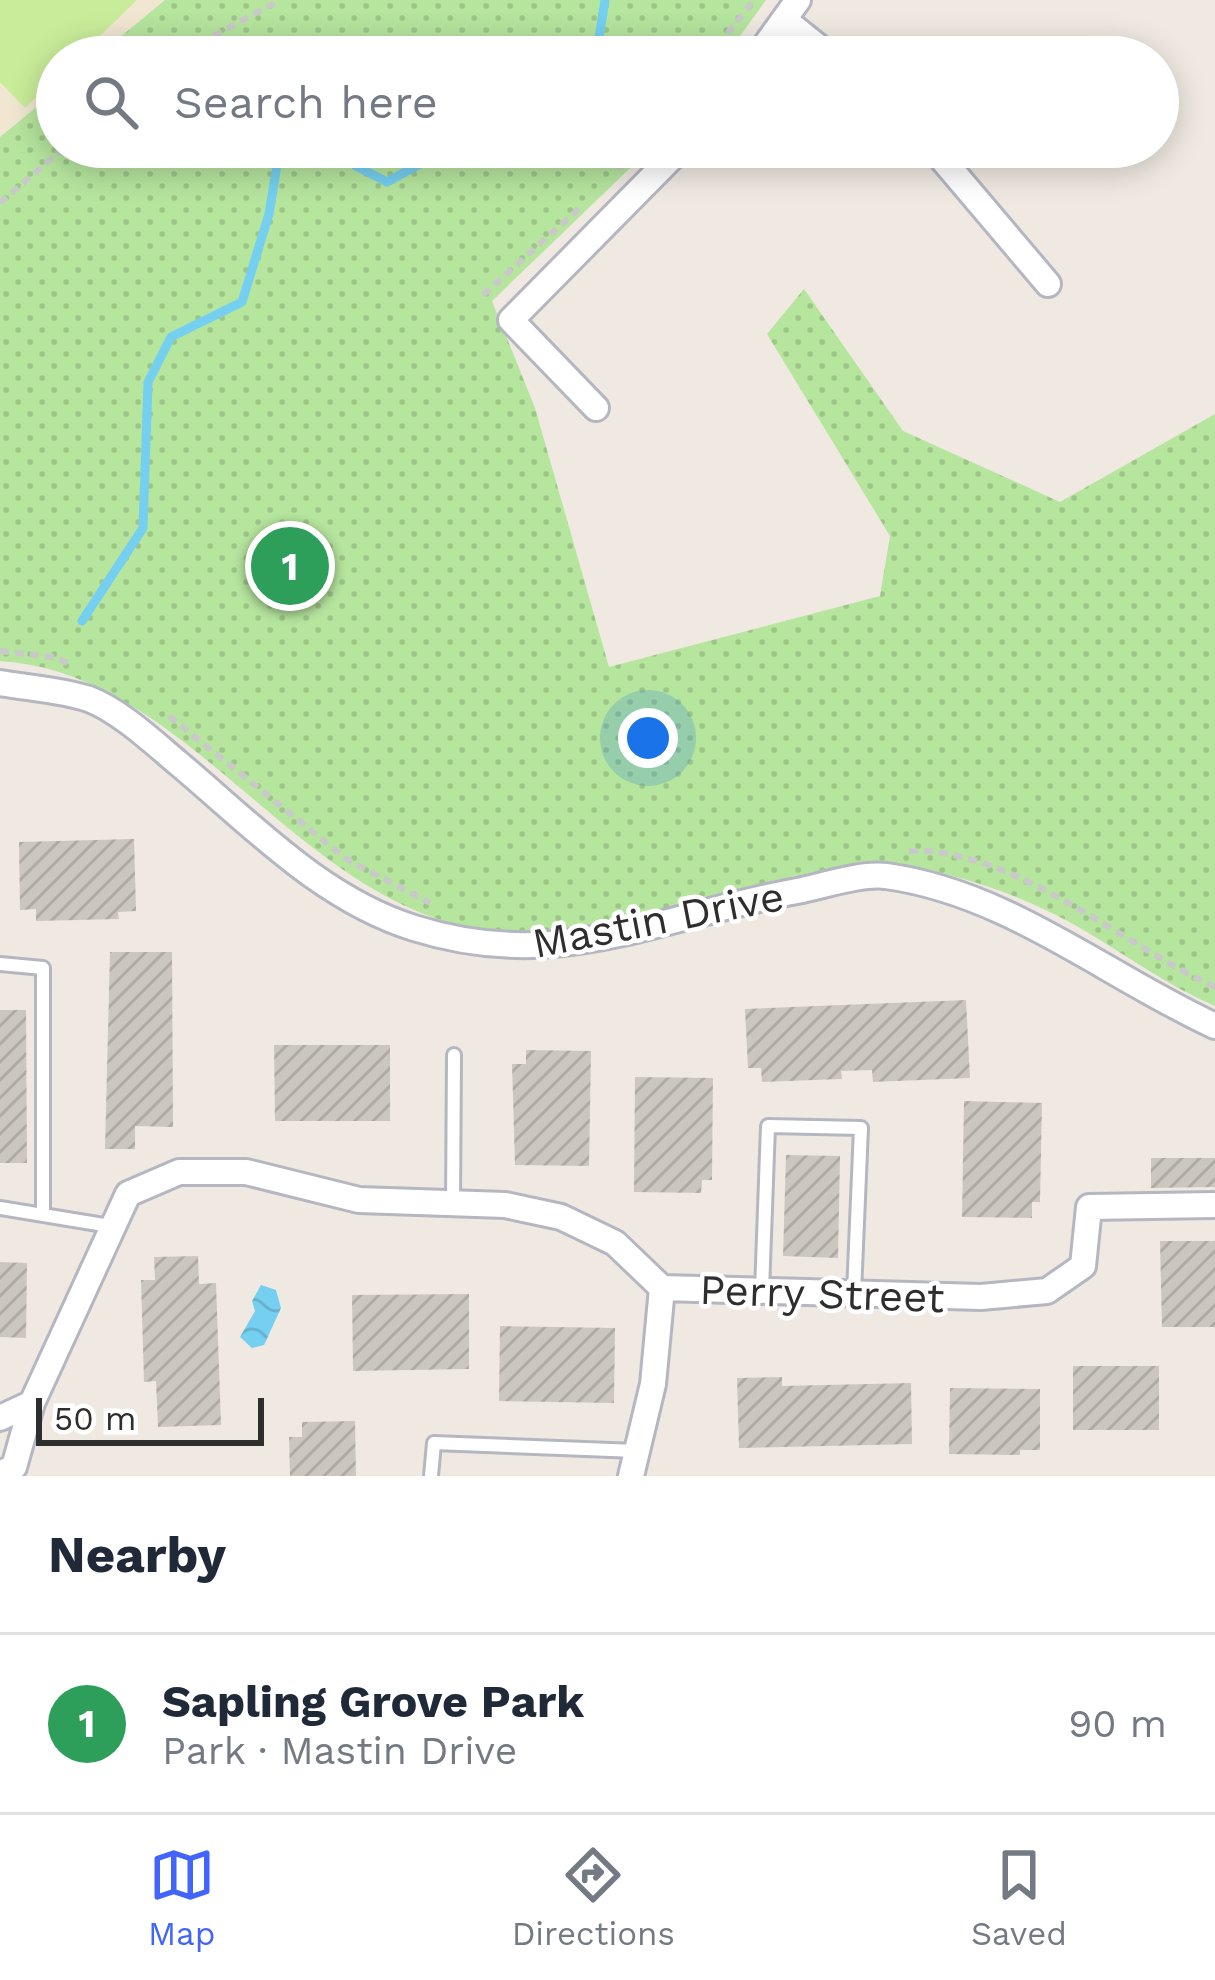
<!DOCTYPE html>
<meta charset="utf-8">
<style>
:root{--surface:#fff;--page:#f2f2f3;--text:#1f2937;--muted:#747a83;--line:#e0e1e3;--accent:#4264fb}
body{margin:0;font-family:"Work Sans",sans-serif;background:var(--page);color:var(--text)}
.scale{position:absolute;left:36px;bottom:30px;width:228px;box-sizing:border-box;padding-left:12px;border:6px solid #2e2e2e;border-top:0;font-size:33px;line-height:42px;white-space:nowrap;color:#2e2e2e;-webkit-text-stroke:9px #fff;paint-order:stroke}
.you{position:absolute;left:648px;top:738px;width:42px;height:42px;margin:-30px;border:9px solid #fff;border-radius:50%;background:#1a73e8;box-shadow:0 0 0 18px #1a73e833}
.badge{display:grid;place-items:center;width:78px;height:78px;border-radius:50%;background:var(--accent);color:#fff;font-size:39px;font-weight:700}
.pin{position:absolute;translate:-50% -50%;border:6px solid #fff;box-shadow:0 3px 12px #0006}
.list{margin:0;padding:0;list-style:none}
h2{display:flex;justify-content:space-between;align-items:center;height:156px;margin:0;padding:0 48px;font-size:51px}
h2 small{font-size:39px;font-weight:400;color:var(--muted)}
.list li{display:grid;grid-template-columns:78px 1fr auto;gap:36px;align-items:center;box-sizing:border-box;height:180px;padding:0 48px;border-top:3px solid var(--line)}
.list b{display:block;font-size:45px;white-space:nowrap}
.list p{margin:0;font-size:39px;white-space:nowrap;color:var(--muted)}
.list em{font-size:39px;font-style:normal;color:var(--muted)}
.icon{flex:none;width:66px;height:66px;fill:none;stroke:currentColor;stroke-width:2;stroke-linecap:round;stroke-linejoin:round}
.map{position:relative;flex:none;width:1215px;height:1476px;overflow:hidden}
.search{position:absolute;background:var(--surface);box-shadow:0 6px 30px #0003;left:36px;right:36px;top:36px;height:132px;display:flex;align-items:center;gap:30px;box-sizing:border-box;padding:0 42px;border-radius:66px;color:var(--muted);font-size:45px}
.sheet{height:336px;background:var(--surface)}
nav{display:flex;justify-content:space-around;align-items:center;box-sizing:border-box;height:168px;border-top:3px solid var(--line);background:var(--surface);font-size:33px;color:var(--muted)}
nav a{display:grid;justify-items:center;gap:6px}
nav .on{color:var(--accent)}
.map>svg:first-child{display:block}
.education{fill:#f0e6d1}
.green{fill:url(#green-dots)}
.pitch{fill:#c9ec9a}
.water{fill:url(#water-waves)}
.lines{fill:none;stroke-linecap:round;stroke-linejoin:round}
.stream{stroke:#75cff0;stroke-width:9}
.building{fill:url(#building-hatch)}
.lane-casing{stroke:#b4b7c1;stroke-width:18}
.street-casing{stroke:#b4b7c1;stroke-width:30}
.path{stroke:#c9c9c9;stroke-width:6;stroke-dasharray:9 6;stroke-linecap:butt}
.lane{stroke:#fff;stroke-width:12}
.street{stroke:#fff;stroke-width:24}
.labels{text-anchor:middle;stroke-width:9;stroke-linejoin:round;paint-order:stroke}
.street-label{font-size:42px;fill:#2e2e2e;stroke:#fff}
</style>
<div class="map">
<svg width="1215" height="1476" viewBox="0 0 1215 1476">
<defs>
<pattern id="green-dots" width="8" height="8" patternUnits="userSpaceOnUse" patternTransform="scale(3)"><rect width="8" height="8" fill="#b6e59e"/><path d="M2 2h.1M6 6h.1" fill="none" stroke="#9dc588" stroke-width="1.8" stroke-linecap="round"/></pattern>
<pattern id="water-waves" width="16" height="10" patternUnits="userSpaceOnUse" patternTransform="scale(3)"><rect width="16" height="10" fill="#75cff0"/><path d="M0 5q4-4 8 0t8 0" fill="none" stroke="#66b2ce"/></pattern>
<pattern id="building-hatch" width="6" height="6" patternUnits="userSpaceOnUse" patternTransform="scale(3)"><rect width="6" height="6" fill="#cbc7bf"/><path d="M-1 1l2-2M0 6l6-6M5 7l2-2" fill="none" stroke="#afaba4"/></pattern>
</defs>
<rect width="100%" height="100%" fill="#efe9e1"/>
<path class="education" d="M 0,0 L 165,0 L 96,57 L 57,57 L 57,90 L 0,137 Z"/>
<path class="green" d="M 165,0 L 766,0 L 725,57 L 96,57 Z
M 57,90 L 57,147 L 652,147 L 492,301 L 535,408 L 609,667 L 880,596 L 890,536 L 767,334 L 804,289 L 903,431 L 1060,502 L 1215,414 L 1215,1006 C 1168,986 1126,955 1082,929 C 1021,894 947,868 876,863 C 853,861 827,870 805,874 C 692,895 574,954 458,925 C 286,882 180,672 0,661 L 0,137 Z"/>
<path class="pitch" d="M 0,0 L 137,0 L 78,57 L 57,57 L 57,77 L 25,108 L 0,82 Z"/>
<path class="water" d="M 261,1285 L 276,1290 L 281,1308 L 264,1345 L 252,1348 L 240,1337 L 255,1311 L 252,1301 Z"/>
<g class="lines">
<path class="stream" d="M 596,57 L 605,0
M 344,147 L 356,166 L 387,182 L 451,147
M 82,621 L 143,528 L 148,382 L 171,337 L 242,302 L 269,214 L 280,147"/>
</g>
<path class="building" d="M 134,839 L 136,911 L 118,912 L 119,919 L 36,921 L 36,909 L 20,910 L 19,842 Z
M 110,952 L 172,952 L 173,1127 L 135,1126 L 135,1149 L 105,1149 Z
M 966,1000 L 970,1078 L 873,1082 L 872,1070 L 841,1071 L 842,1079 L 762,1082 L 761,1068 L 748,1068 L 745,1009 Z
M 0,1010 L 26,1010 L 27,1163 L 0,1163 Z
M 274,1045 L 390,1045 L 390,1121 L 275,1121 Z
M 526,1050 L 591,1051 L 589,1166 L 515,1165 L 512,1064 L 526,1064 Z
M 635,1077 L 713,1078 L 712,1180 L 702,1180 L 701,1193 L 634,1192 Z
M 964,1101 L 1042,1103 L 1040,1202 L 1032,1202 L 1032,1218 L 962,1217 Z
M 786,1155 L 840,1156 L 838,1258 L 783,1256 Z
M 1151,1158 L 1215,1158 L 1215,1187 L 1151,1188 Z
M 1160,1241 L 1215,1241 L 1215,1327 L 1162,1327 Z
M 198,1256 L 199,1284 L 216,1283 L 221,1425 L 158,1427 L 156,1381 L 144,1382 L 141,1280 L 155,1280 L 154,1257 Z
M 0,1262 L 27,1263 L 26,1338 L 0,1337 Z
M 469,1294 L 469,1369 L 353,1371 L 352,1295 Z
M 500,1326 L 615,1328 L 614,1403 L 499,1401 Z
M 1073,1366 L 1159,1366 L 1159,1430 L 1073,1430 Z
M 782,1377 L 782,1386 L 911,1383 L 912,1444 L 739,1448 L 737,1378 Z
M 950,1388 L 1040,1389 L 1040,1450 L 1020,1450 L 1020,1455 L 949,1454 Z
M 355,1421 L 356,1476 L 290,1476 L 289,1437 L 302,1437 L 302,1422 Z"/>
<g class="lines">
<g class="lane-casing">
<path id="lane" d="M 0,964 L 43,968 L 43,1215
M 453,1203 L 454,1055
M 0,1208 L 110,1226
M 762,1291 L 768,1126 L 861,1128 L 854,1293
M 431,1476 L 434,1443 L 637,1451"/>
</g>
<g class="street-casing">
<path id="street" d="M 786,21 L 831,57
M 757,57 L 798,0
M 932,147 L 1048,284
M 596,408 L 511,320 L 682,147
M 0,683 C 29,688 62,690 89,699 C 120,711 153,742 178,763 C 251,824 321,899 414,928 C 560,974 658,916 797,891 C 823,886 860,873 886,876 C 1009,893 1106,976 1215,1026
M 0,1418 L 32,1403
M 0,1474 L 14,1467 L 32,1403 L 128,1194 L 179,1172 L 246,1172 L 359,1200 L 505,1205 L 561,1217 L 615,1243 L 662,1288 L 981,1297 L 1047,1291 L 1083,1266 L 1089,1207 L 1215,1205
M 631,1476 L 653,1384 L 662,1288"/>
</g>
<path class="path" d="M 174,57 L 280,0
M 709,57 L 754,0
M 618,170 L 636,147
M 0,203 L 65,147
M 483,295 L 583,205
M 0,651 L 54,657 L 72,665
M 169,716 L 348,860 L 430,903
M 909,851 C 1013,847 1124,946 1215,987"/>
<use href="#lane" class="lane"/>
<use href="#street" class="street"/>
</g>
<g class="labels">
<g class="street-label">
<text transform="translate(658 919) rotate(-11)" y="15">Mastin Drive</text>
<text transform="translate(822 1293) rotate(2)" y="15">Perry Street</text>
</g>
</g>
</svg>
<div class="scale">50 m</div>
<div class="you"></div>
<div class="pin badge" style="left:290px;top:566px;background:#2e9e5b">1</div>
<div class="search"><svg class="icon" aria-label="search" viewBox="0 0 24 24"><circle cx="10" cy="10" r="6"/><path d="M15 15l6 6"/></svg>Search here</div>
</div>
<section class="sheet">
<h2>Nearby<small></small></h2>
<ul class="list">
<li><span class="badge" style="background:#2e9e5b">1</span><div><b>Sapling Grove Park</b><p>Park · Mastin Drive</p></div><em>90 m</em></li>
</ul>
</section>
<nav>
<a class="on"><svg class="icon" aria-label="map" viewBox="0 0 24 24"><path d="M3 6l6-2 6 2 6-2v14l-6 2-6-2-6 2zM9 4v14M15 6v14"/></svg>Map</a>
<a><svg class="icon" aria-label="directions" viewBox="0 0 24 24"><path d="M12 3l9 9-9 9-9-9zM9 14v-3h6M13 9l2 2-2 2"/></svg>Directions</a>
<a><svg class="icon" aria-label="saved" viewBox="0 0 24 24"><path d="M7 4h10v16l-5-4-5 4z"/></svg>Saved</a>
</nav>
